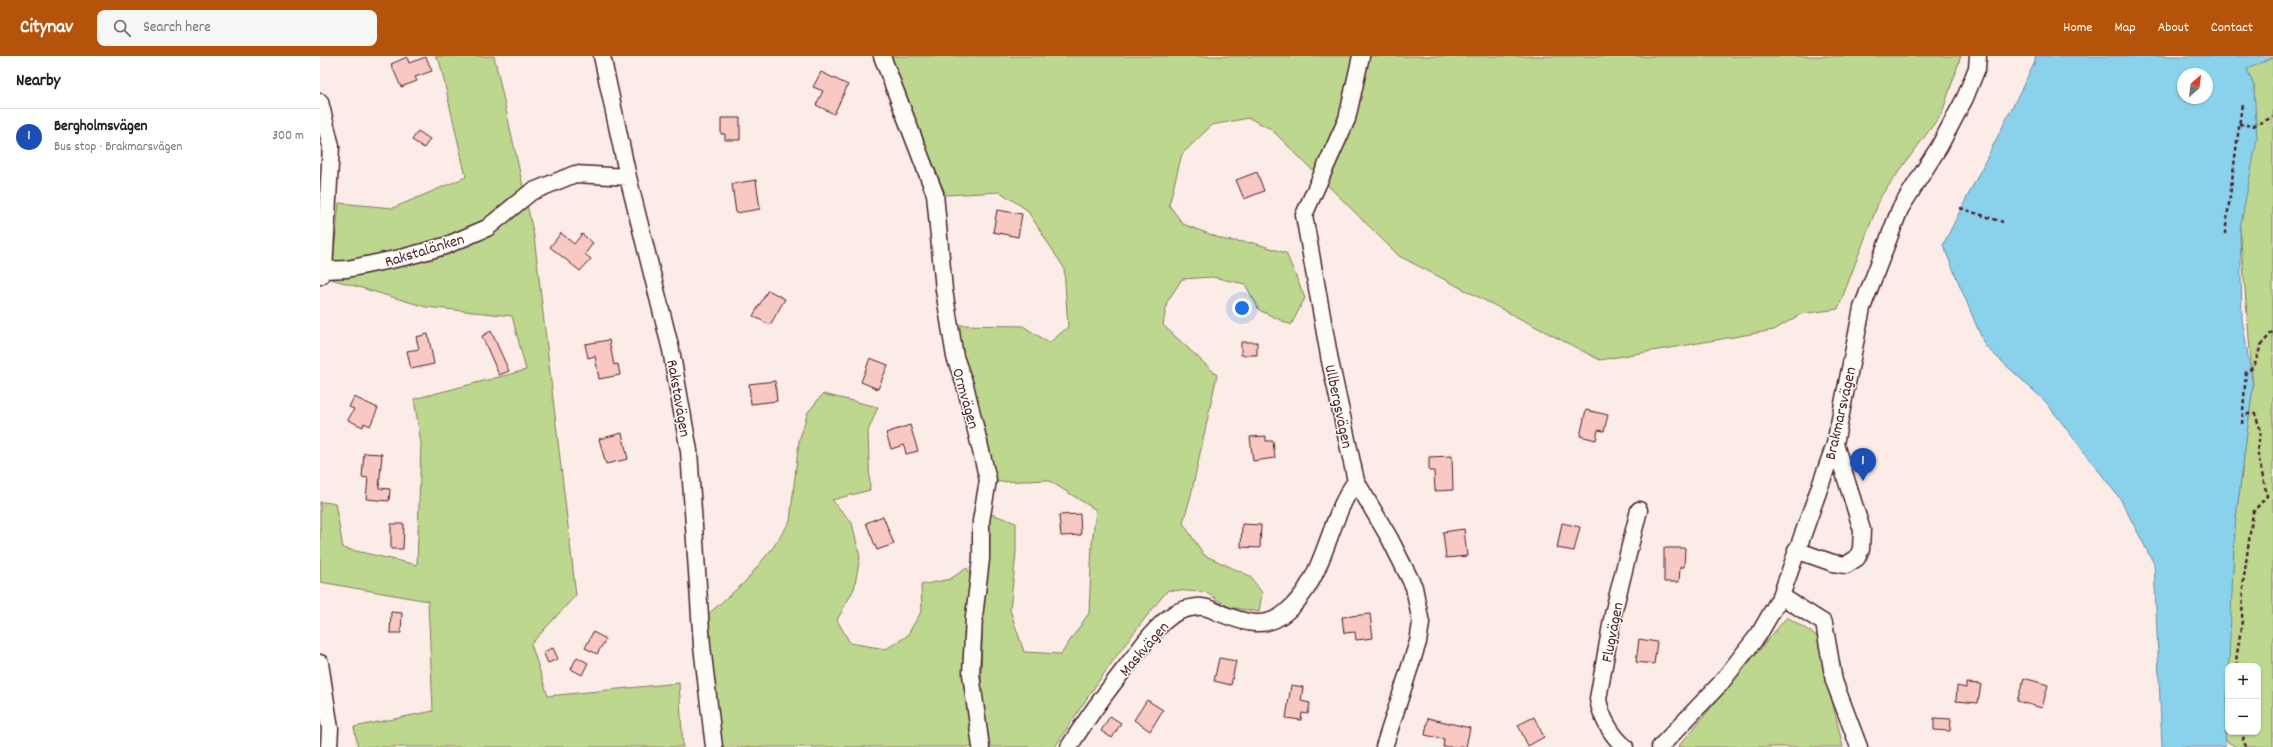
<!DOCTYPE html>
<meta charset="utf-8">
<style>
:root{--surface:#fff;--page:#f6f6f6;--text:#202124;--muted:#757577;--line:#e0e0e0;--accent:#b45309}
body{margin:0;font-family:Dekko,sans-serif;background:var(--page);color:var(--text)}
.controls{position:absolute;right:12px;bottom:12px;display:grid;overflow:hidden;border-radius:8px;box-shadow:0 1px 3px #0004}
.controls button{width:36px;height:36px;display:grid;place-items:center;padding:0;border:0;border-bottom:1px solid var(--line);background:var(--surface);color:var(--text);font:20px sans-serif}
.compass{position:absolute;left:1857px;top:12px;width:36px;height:36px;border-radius:50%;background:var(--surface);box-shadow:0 1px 3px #0004;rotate:28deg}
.you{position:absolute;left:922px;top:252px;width:14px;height:14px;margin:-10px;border:3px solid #fff;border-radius:50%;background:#1a73e8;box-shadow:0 0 0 6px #1a73e833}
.badge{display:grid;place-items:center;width:26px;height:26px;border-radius:50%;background:var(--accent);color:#fff;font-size:13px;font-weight:700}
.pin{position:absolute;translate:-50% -33px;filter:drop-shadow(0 1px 2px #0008)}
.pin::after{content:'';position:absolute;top:21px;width:14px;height:12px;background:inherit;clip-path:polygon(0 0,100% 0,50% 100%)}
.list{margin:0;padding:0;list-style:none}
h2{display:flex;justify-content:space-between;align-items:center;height:52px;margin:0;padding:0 16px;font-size:17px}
h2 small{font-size:13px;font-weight:400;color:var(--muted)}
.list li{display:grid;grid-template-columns:26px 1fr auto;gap:12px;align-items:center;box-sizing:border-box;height:56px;padding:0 16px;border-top:1px solid var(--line)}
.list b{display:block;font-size:15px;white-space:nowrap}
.list p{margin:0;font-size:13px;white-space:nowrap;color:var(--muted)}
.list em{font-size:13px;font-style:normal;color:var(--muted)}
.icon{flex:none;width:22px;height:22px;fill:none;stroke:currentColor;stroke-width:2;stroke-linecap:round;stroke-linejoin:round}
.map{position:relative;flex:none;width:1953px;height:691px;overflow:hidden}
header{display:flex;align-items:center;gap:24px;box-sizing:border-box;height:56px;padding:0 20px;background:var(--accent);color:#fff}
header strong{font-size:19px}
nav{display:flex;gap:22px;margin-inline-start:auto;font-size:14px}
.search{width:280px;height:36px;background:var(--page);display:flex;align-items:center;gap:10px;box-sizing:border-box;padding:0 14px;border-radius:8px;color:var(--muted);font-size:15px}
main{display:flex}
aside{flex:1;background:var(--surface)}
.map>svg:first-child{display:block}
.green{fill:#bdd78e;stroke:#847b5c}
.water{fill:#8ad2eb;stroke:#708a9e;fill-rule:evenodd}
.building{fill:#f8c8c2;stroke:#4a1f2b}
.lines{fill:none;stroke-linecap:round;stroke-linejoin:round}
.minor-casing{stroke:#4a1f2b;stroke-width:19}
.path{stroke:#4a1f2b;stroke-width:2.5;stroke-dasharray:4 3;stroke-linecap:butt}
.minor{stroke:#fdfcf7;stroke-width:16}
.labels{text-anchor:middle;stroke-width:3;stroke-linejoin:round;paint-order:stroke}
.street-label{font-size:16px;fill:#4a1f2b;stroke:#fdfcf7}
</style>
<header>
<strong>Citynav</strong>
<div class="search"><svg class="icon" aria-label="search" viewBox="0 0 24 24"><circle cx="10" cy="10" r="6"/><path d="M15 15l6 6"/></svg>Search here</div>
<nav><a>Home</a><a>Map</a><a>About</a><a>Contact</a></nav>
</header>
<main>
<aside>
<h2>Nearby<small></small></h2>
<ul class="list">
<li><span class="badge" style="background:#1a4fb4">1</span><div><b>Bergholmsvägen</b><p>Bus stop · Brakmarsvägen</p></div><em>300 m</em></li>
</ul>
</aside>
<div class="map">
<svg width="1953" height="691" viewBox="0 0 1953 691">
<rect width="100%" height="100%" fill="#fcece7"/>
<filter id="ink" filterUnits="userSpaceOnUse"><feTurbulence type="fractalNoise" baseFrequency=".025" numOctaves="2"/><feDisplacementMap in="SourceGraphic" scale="8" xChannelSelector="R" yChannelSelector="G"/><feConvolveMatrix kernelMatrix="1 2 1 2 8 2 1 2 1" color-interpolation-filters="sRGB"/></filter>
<g filter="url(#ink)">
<path class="green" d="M 115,0 L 174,0 L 214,180 L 256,539 L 211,588 L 228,640 L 359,627 L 363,691 L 38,691 L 34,671 L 113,655 L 108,545 L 0,526 L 0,446 L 15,447 L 23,492 L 97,509 L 101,388 L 94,343 L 206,314 L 192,260 L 106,251 L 11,223 L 19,147 L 73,152 L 146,121 L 120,7 Z
M 569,0 L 1641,0 L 1622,57 L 1561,140 L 1518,253 L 1481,258 L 1454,274 L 1280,304 L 1079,200 L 951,73 L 929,62 L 892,69 L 862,98 L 849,149 L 863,168 L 905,184 L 934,187 L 966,197 L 985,242 L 971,269 L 939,254 L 925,228 L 892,221 L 862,223 L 847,246 L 843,269 L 897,319 L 871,439 L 863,467 L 884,499 L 930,520 L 942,537 L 939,556 L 909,551 L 885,536 L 848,534 C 806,584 770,636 735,691 L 664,691 L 660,662 L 665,481 L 669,457 L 696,467 L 696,497 L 690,554 L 704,596 L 741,598 L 769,557 L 772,488 L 776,454 L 728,424 L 677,426 L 641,307 L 640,269 L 703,270 L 729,287 L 748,271 L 744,212 L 707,154 L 680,136 L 626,139 L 596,72 Z
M 1953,2 L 1953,691 L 1916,691 L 1905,684 L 1908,620 L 1908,676 L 1938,676 L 1938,610 L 1908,610 L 1915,470 L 1933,330 L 1920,173 L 1934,30 L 1926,13 Z
M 503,338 L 558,351 L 548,375 L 550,434 L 512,444 L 532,467 L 540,501 L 534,533 L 517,564 L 530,587 L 566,593 L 587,580 L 602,554 L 601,529 L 630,523 L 647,512 L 652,522 L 655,691 L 401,691 L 387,559 L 425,526 L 454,490 L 470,465 L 479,385 L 488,356 Z
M 1467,561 L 1497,580 L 1523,691 L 1358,691 Z"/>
<path class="water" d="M 1715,0 L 1953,0 L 1953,2 L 1927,13 L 1934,30 L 1937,83 L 1920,173 L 1922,263 L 1933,330 L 1915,470 L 1905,691 L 1842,691 L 1834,508 L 1801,444 L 1725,345 L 1665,290 L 1623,189 L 1715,6 ZM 1863,18 L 1887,18 L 1887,42 L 1863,42 Z"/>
<path class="building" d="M 87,1 L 89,7 L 106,1 L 112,15 L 95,21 L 97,25 L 81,31 L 71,8 Z
M 501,16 L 528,29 L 514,58 L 496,49 L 503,35 L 493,31 Z
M 401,62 L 420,62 L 420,84 L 405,84 L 405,78 L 401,78 Z
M 98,75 L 110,83 L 104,92 L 92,84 Z
M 937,116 L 944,135 L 924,143 L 916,124 Z
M 436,124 L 440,153 L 416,157 L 412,128 Z
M 677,154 L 702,158 L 698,181 L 673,176 Z
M 241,177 L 254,188 L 262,178 L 273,187 L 265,198 L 271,203 L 260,215 L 230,191 Z
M 448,234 L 465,243 L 450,269 L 433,260 Z
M 171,275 L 189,315 L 179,319 L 162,280 Z
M 108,278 L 114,308 L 91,313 L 87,295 L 99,293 L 96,281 Z
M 289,284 L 294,309 L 298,308 L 300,319 L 279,323 L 275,300 L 268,302 L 265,288 Z
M 921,286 L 937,286 L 937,299 L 921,299 Z
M 550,302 L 568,309 L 558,333 L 541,326 Z
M 455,325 L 457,345 L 431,348 L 429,328 Z
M 34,341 L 58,352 L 50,370 L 44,367 L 43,371 L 28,364 L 34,353 L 29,351 Z
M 1266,354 L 1288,359 L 1284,375 L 1278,374 L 1276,384 L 1260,380 Z
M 590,369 L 598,395 L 586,398 L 584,389 L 571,393 L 566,377 Z
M 302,377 L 308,403 L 286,408 L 279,383 Z
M 946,380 L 946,385 L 953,385 L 955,402 L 933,405 L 930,381 Z
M 44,397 L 62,398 L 59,432 L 70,433 L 69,445 L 46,443 L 48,422 L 42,421 Z
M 1132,400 L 1133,434 L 1115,435 L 1114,415 L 1109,415 L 1109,401 Z
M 760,458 L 761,479 L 741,480 L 739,459 Z
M 563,460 L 574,488 L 557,494 L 546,467 Z
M 1242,467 L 1260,471 L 1254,495 L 1237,492 Z
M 71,468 L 84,468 L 83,493 L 71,493 Z
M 922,468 L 941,469 L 940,492 L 921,491 Z
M 1144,473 L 1147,500 L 1126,502 L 1123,476 Z
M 1344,492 L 1365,492 L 1364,511 L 1360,511 L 1359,526 L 1344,526 Z
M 71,556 L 82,557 L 81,577 L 70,577 Z
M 1050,558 L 1053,582 L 1036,584 L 1035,576 L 1024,577 L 1022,561 Z
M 273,576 L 286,583 L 277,598 L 265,592 Z
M 1319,583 L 1337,586 L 1334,608 L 1316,606 Z
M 233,592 L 238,603 L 228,607 L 223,596 Z
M 257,601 L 268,607 L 262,619 L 251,613 Z
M 899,602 L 916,605 L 911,629 L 894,625 Z
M 1704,622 L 1728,629 L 1722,652 L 1697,645 Z
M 1646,627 L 1661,628 L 1658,647 L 1636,645 L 1637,630 L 1646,632 Z
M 971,629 L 983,631 L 981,645 L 990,647 L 988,658 L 982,657 L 981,664 L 966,662 Z
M 827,644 L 843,654 L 830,675 L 814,664 Z
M 790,660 L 801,667 L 792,682 L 781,675 Z
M 1214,661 L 1224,681 L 1208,690 L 1198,669 Z
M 1108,662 L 1150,672 L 1146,691 L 1123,691 L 1124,683 L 1105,679 Z
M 1614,662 L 1631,663 L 1630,675 L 1614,674 Z"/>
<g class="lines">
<g class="minor-casing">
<path id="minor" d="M 282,0 L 308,121 L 351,294 L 369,395 L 382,590 L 394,691
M 562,0 L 615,138 L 624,234 L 635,301 L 645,329 L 668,424 L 661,465 L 661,503 L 654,561 L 651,618 L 661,691
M 1041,0 L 1027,63 L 984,159 L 1010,305 L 1036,425 L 1070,483 L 1094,531 L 1101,567 L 1098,586 L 1064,691
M 0,46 L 11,90 L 4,214 L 0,220
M 4,214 L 27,213 L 85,201 L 125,190 L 167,172 L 211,136 L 255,118 L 308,121
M 1476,494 L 1513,507 L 1526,509 L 1537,502 L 1541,493 L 1542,474 L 1515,388
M 1461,540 L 1504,567 L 1514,625 L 1539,691
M 0,607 L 10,673 L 9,691
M 749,691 C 768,660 790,631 813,602 C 824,587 836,571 851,560 C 858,554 868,552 877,551 C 884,550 891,553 897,556 C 920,565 943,575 965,557 C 1006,524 1006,466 1036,425
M 1305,691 C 1291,679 1281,661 1278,643 L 1293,558 L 1319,454
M 1340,691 L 1400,628 L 1439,578 L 1461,540 L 1515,388 L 1542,252 L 1580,153 L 1619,91 L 1645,42 L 1657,12 L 1658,0"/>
</g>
<path class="path" d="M 1919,68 L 1933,70 L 1953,61
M 1640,152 L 1683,166
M 1905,178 L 1922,48
M 1922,368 L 1926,316 L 1934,311 L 1941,289 L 1953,275
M 1918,610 L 1916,605 L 1922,565 L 1923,528 L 1933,456 L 1947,440 L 1937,394 L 1941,375 L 1935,358 L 1923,358
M 1926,691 L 1923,683 L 1926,676"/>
<use href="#minor" class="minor"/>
</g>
</g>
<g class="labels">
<g class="street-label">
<text transform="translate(104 193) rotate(-17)" y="6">Rakstalänken</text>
<text transform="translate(360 342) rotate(80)" y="6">Rakstavägen</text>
<text transform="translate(647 342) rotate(74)" y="6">Ormvägen</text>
<text transform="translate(1020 350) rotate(78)" y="6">Ullbergsvägen</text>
<text transform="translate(1519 357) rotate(-77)" y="6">Brakmarsvägen</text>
<text transform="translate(1291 576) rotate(-79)" y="6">Flugvägen</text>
<text transform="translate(823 592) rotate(-49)" y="6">Maskvägen</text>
</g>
</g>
</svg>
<div class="controls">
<button>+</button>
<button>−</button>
</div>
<svg class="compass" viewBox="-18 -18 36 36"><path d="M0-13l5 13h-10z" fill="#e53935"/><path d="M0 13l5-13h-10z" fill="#757577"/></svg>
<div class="you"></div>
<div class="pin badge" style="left:1543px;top:425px;background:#1a4fb4">1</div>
</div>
</main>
